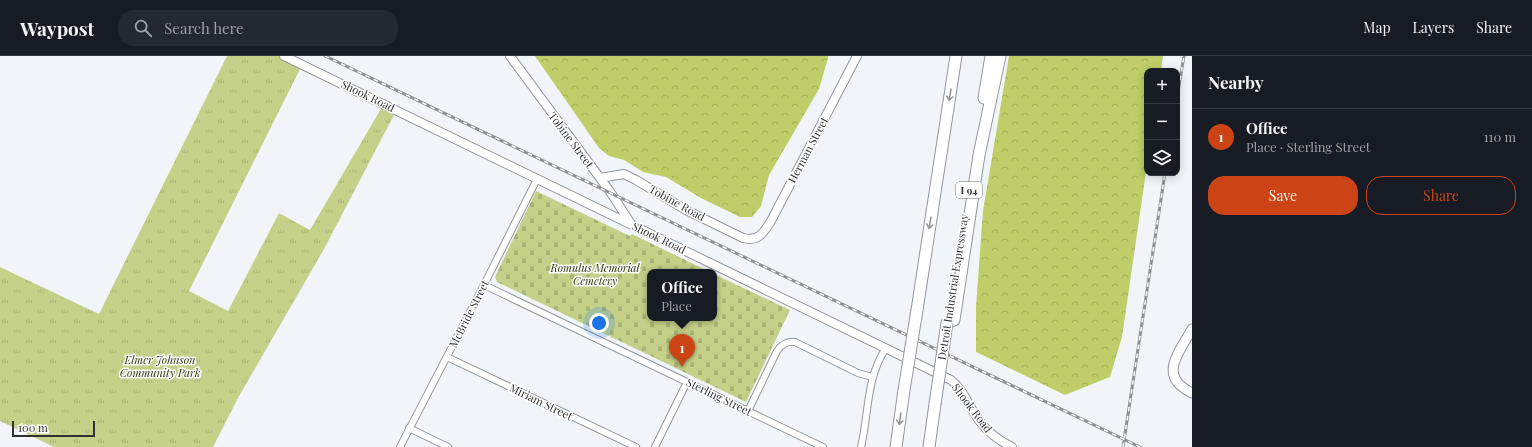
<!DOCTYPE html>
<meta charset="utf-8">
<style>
:root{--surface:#171b24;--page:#242831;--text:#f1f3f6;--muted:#9ea1a6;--line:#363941;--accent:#cc4415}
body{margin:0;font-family:"Playfair Display",serif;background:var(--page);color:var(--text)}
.controls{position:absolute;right:12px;top:12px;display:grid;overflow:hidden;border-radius:8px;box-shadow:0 2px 10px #0003}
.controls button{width:36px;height:36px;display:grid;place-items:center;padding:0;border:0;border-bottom:1px solid var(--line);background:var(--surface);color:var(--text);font:20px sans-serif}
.scale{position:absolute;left:12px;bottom:10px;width:83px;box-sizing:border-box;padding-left:4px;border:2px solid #303133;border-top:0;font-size:11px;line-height:14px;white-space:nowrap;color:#303133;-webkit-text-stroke:3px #fff;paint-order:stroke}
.you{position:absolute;left:599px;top:267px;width:14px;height:14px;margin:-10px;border:3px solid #fff;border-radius:50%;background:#1a73e8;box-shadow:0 0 0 6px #1a73e833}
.badge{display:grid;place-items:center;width:26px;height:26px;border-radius:50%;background:var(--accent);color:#fff;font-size:13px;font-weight:700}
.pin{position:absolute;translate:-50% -33px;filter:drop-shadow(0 1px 2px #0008)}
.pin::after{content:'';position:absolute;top:21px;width:14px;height:12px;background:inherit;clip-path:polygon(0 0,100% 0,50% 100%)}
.popup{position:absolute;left:647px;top:213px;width:70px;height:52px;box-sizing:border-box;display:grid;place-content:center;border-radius:8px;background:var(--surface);filter:drop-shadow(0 1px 3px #0005);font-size:13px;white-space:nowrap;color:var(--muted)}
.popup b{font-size:15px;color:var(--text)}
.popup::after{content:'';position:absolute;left:50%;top:100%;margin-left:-8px;border:8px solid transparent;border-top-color:var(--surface)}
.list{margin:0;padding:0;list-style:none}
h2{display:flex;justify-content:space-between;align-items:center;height:52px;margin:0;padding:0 16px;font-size:17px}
h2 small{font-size:13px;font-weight:400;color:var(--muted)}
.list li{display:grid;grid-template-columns:26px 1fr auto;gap:12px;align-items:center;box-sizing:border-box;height:56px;padding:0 16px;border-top:1px solid var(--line)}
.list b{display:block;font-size:15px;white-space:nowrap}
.list p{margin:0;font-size:13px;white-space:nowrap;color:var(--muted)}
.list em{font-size:13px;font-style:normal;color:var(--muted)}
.actions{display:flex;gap:8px;padding:12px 16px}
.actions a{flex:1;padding:9px 0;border:1px solid var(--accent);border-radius:16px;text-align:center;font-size:14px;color:var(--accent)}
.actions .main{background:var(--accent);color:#fff}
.icon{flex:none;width:22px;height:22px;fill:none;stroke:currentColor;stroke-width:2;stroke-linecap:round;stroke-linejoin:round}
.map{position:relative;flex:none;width:1192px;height:391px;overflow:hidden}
header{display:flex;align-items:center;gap:24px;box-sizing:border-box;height:56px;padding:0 20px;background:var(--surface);border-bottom:1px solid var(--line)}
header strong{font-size:19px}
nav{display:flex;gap:22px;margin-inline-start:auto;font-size:14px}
.search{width:280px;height:36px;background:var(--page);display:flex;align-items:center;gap:10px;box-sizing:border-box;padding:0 14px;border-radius:16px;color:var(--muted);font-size:15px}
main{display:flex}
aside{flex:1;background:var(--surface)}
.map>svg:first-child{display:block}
.forest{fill:url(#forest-crowns)}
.cemetery{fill:url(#cemetery-stones)}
.park{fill:url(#park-tufts)}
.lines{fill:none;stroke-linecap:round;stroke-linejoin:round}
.minor-casing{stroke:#93979b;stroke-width:8}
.tertiary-casing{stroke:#93979b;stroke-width:10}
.secondary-casing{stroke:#93979b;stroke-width:11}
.motorway-casing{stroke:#93979b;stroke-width:13}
.minor{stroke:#fff;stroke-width:6}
.tertiary{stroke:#fff;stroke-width:8}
.secondary{stroke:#fff;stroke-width:9}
.motorway{stroke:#fff;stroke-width:11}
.rail-casing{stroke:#8e9093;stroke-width:3}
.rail{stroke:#fff;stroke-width:1.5;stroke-dasharray:4.5;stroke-linecap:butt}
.motorway-bridge-casing{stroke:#93979b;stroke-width:13;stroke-linecap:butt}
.motorway-bridge{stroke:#fff;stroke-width:11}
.oneway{stroke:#989899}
.labels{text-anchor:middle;stroke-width:3;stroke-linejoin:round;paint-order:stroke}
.shield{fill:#fff;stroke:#6e6f70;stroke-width:1}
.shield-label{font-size:10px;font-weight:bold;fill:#303133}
.street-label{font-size:11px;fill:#303133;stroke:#fff}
.park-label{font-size:11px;font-style:italic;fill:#303509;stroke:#fff}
</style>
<header>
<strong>Waypost</strong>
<div class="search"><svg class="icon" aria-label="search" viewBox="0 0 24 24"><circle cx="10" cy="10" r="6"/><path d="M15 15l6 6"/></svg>Search here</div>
<nav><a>Map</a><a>Layers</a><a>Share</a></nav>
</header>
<main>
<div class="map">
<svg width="1192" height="391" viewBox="0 0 1192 391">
<defs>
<pattern id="forest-crowns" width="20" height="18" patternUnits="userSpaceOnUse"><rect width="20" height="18" fill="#bfce68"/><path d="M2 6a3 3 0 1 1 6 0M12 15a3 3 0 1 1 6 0" fill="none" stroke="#a4b15b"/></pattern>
<pattern id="cemetery-stones" width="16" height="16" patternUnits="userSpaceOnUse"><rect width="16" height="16" fill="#c5d188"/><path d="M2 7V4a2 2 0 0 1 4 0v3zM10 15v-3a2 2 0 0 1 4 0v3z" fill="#aab476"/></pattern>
<pattern id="park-tufts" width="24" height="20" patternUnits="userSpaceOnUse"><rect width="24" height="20" fill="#c5d188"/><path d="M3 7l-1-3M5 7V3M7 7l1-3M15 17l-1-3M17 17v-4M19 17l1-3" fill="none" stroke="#aab476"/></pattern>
</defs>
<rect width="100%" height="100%" fill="#f1f5f9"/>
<path class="forest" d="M 535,0 L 828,0 L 828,2 L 819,33 L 769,119 L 761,150 L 752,161 L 740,161 L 701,142 L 666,121 L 643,116 L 624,104 L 609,100 L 599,92 Z
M 1009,0 L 1163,0 L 1161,15 L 1147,15 L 1147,109 L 1122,281 L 1110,321 L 1065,339 L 976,296 L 976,251 L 983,155 Z"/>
<path class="cemetery" d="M 536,135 L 630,180 L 632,178 L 710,216 L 650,216 L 650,262 L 714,262 L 714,218 L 790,254 L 746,346 L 497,226 L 495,221 Z"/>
<path class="park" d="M 227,0 L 278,0 L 301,11 L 189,235 L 228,255 L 279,157 L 310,174 L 382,51 L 395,57 L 324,193 L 238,342 L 213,391 L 54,391 L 0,365 L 0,211 L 99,258 Z"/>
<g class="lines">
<g class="minor-casing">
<path id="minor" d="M 484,229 L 823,391
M 447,301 L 636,391
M 748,355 L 777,295 C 782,288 787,285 795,286 L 858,317 L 872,321
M 409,372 L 448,391
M 400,391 L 484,229 L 537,123
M 655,391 L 687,326
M 861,391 C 869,357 866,322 886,292"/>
</g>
<g class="tertiary-casing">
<path id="tertiary" d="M 284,0 L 951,324 C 962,333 966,343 973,355 C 982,372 996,383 1012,391
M 510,0 L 611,137 L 631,168
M 600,122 L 624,118 L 636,124 L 686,154 L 743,182 C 759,186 764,176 771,165 L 857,0"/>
</g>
<g class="secondary-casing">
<path id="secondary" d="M 1192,273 C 1179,297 1157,320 1192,337"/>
</g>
<g class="motorway-casing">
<path id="motorway" d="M 984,42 L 991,0
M 917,254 L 956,0
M 947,267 L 954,264 L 979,99 L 1000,0
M 896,391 L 904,334
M 929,391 L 935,348"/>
</g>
<use href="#minor" class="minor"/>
<use href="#tertiary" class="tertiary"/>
<use href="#secondary" class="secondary"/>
<use href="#motorway" class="motorway"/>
<g class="rail-casing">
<path id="rail" d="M 325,0 L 1140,391
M 1177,42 L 1184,0
M 1123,391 L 1165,117"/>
</g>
<use href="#rail" class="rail"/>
<g class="motorway-bridge-casing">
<path id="motorway-bridge" d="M 904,334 L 917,254
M 935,348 L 947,267"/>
</g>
<use href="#motorway-bridge" class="motorway-bridge"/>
</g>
<defs><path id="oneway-shaft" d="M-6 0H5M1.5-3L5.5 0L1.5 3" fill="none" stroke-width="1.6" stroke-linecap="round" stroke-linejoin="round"/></defs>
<g class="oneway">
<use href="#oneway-shaft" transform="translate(950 39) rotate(99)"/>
<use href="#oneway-shaft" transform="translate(930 167) rotate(99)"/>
<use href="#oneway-shaft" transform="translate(900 363) rotate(98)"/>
</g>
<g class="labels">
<rect class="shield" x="956" y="126" width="26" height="16" rx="3"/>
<g class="shield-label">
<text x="969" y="138">I 94</text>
</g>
<g class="street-label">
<text transform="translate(368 40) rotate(26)" y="4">Shook Road</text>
<text transform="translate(571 84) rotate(53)" y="4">Tobine Street</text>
<text transform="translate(808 94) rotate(-62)" y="4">Herman Street</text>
<text transform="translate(677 147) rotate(29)" y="4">Tobine Road</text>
<text transform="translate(659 182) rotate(26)" y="4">Shook Road</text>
<text transform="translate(953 231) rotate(-81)" y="4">Detroit Industrial Expressway</text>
<text transform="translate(469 258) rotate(-63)" y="4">McBride Street</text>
<text transform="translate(719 341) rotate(26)" y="4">Sterling Street</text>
<text transform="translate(541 346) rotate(26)" y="4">Miriam Street</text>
<text transform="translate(972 352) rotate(53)" y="4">Shook Road</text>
</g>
<g class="park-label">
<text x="595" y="216">Romulus Memorial<tspan x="595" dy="13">Cemetery</tspan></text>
<text x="160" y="308">Elmer Johnson<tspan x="160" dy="13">Community Park</tspan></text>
</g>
</g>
</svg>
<div class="controls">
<button>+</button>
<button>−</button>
<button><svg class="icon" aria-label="layers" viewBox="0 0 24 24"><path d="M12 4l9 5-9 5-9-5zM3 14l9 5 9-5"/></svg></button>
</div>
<div class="scale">100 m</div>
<div class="you"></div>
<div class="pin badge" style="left:682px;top:311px">1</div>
<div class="popup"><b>Office</b>Place</div>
</div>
<aside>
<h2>Nearby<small></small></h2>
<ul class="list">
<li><span class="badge">1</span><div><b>Office</b><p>Place · Sterling Street</p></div><em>110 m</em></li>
</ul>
<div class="actions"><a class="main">Save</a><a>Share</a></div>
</aside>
</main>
